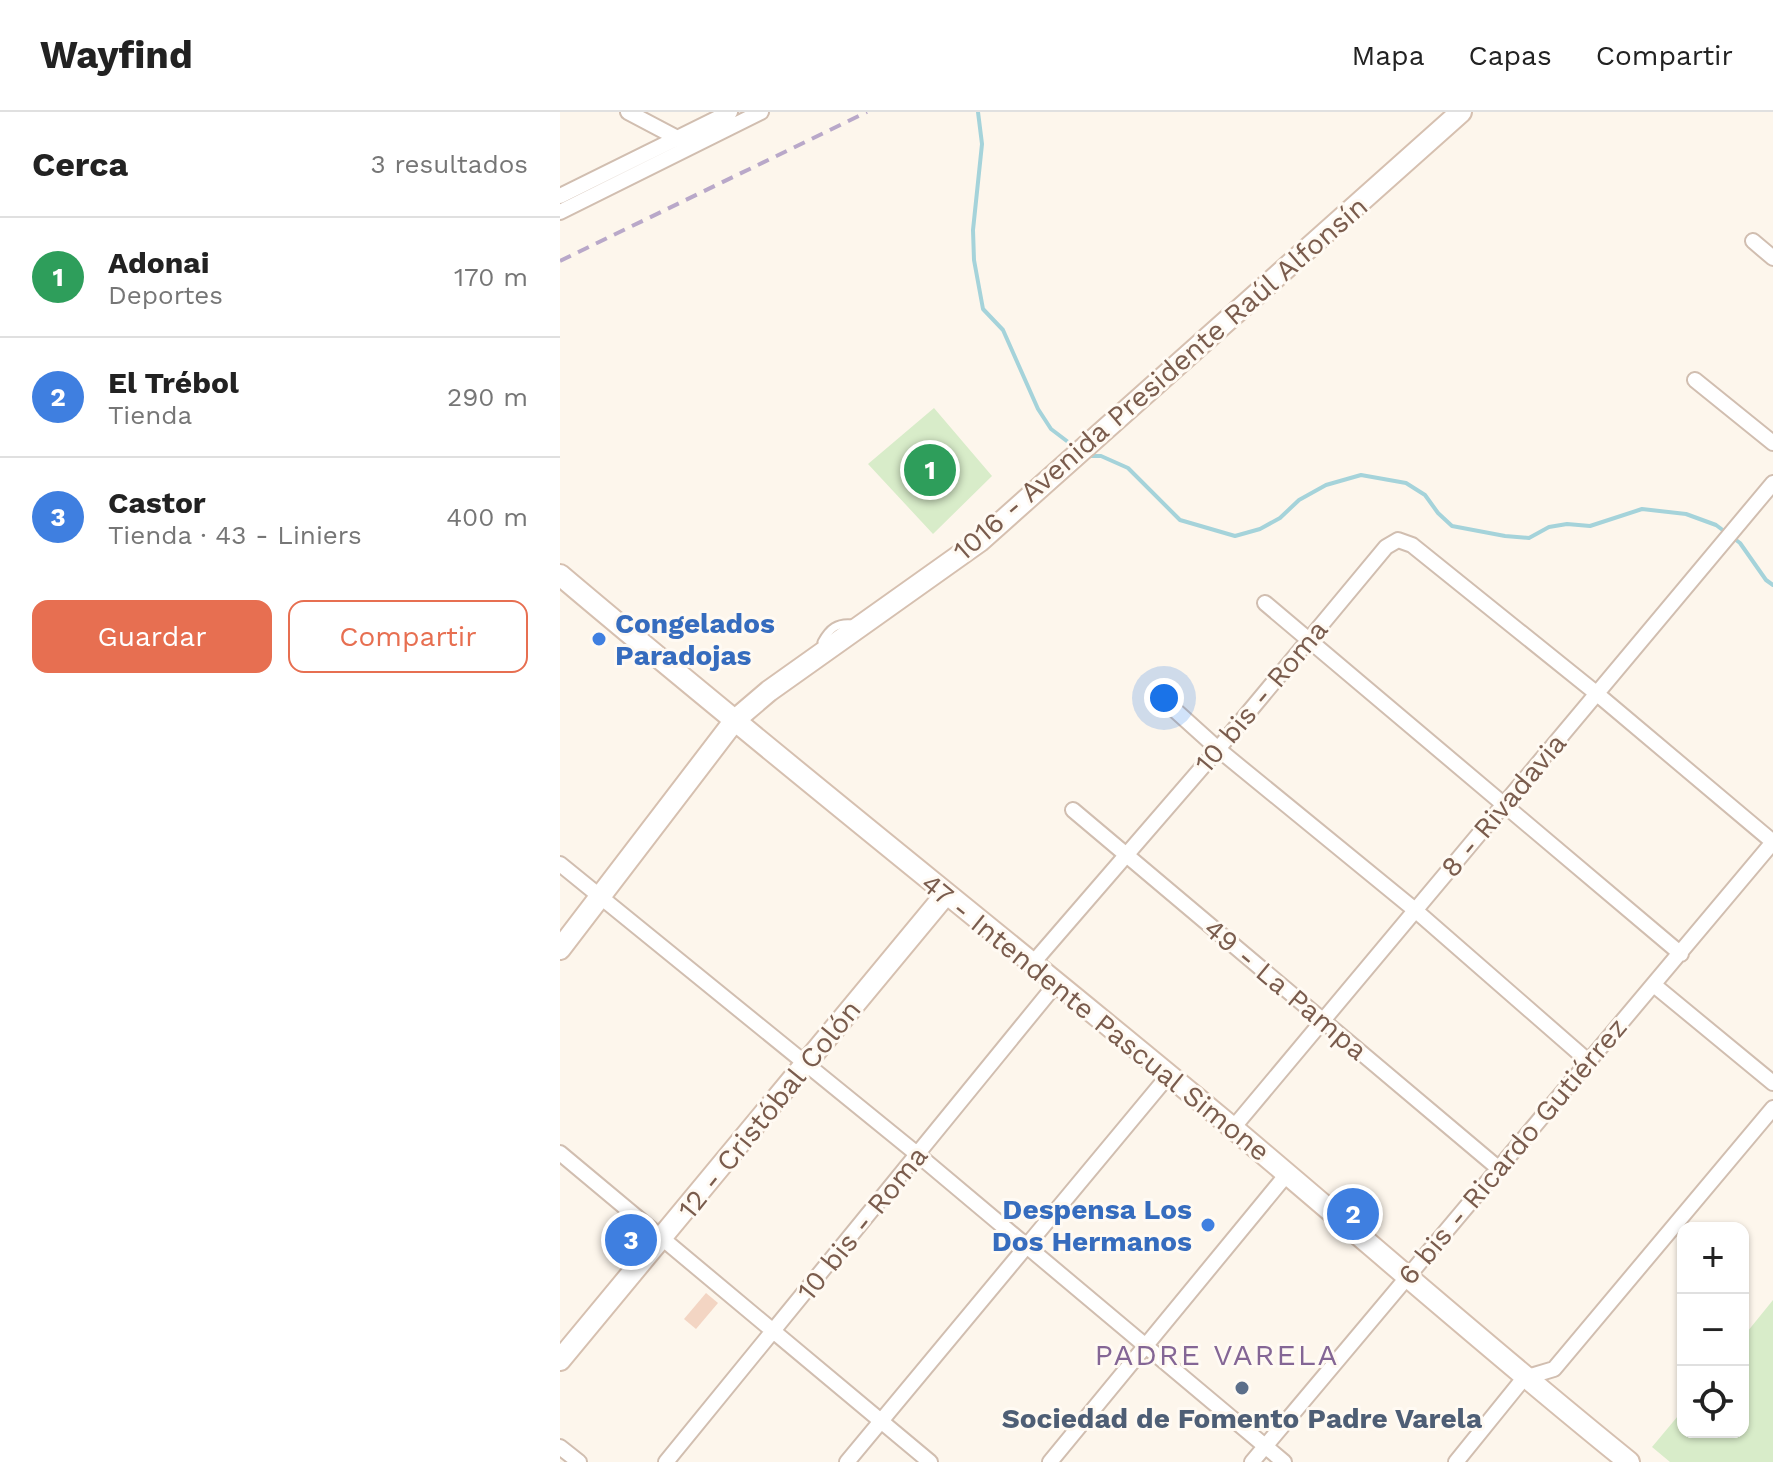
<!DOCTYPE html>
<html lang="es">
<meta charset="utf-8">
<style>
:root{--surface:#fff;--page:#f6f6f6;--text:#222;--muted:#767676;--line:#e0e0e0;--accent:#e76f51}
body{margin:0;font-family:"Work Sans",sans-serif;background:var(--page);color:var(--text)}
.controls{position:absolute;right:24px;bottom:24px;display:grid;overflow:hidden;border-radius:16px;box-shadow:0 2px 6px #0004}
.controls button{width:72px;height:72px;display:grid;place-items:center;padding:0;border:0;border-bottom:2px solid var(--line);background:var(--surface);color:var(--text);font:40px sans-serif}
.you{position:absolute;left:604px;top:586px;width:28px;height:28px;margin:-20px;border:6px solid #fff;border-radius:50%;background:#1a73e8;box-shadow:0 0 0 12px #1a73e833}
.badge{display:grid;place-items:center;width:52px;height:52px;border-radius:50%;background:var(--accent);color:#fff;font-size:26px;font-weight:700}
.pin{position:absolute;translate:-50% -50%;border:4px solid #fff;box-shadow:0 2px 8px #0006}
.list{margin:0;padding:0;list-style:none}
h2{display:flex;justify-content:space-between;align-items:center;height:104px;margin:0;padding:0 32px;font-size:34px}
h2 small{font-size:26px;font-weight:400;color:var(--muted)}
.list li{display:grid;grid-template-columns:52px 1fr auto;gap:24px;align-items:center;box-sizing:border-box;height:120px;padding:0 32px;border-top:2px solid var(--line)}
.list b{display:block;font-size:30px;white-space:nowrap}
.list p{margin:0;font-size:26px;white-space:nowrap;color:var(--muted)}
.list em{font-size:26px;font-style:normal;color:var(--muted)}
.actions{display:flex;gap:16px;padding:24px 32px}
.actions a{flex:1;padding:18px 0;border:2px solid var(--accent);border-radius:16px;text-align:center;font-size:28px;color:var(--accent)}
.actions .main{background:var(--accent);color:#fff}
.icon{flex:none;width:44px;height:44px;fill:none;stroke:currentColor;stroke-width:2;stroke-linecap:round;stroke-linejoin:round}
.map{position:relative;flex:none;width:1213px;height:1350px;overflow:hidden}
header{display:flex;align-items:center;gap:48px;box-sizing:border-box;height:112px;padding:0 40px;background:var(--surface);border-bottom:2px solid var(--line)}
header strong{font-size:38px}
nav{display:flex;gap:44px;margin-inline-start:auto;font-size:28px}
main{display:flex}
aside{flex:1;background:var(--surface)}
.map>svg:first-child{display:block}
.green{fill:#d8ecc9}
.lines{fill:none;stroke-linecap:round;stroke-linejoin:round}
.stream{stroke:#a5d3da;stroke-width:4}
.building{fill:#f3d5c3}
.lane-casing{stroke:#d1beb0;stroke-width:11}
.street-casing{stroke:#d1beb0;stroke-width:18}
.secondary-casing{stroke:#d6c0b0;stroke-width:24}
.lane{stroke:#fff;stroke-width:7}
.street{stroke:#fff;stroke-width:14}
.secondary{stroke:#fff;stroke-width:20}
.rail{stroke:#b9a8c9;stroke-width:4;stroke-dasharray:12 8;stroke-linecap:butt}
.shop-dot{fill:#3f7fe0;stroke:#fffaf3;stroke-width:3}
.service-dot{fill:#5c6f8a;stroke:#fffaf3;stroke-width:3}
.labels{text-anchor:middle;stroke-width:6;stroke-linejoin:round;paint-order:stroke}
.street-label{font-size:28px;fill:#7a5c4d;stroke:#fffaf3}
.shop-label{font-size:28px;font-weight:bold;fill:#366cbe;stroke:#fffaf3;text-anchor:start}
.service-label{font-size:28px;font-weight:bold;fill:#4e5e75;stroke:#fffaf3}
.neighbourhood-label{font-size:30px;letter-spacing:2px;fill:#846695;stroke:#fffaf3}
</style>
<header>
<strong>Wayfind</strong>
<nav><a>Mapa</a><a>Capas</a><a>Compartir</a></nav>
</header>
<main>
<aside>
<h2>Cerca<small>3 resultados</small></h2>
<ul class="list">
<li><span class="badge" style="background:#2e9e5b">1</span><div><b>Adonai</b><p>Deportes</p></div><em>170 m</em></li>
<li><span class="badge" style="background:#3f7fe0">2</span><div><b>El Trébol</b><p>Tienda</p></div><em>290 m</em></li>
<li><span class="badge" style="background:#3f7fe0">3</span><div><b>Castor</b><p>Tienda · 43 - Liniers</p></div><em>400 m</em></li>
</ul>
<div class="actions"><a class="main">Guardar</a><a>Compartir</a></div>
</aside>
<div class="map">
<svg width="1213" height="1350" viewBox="0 0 1213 1350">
<rect width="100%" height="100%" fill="#fdf6ec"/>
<path class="green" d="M 374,296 L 432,364 L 373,422 L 308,352 Z
M 1213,1188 L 1213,1350 L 1110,1350 L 1092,1335 L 1123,1298 L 1123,1320 L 1183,1320 L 1183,1225 Z"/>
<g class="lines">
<path class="stream" d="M 418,0 L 422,32 L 413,118 L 414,148 L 423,197 L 443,218 L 478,297 L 491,317 L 516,336
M 526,344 L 541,344 L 568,356 L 620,408 L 675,424 L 700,417 L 720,406 L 739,388 L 766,373 L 801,363 L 846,371 L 865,383 L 878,401 L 892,414 L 945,424 L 969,426 L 989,415 L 1007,412 L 1030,414 L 1082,397 L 1126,402 L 1156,413 L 1180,431 L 1206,468 L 1213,473"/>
</g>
<path class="building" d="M 146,1181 L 158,1191 L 136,1217 L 124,1207 Z"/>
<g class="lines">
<g class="lane-casing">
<path id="lane" d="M 264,537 L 262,530 C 269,517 277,510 293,512"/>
</g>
<g class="street-casing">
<path id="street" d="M 68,0 L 121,28
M 0,84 L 170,0
M 0,100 L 201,0
M 1193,129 L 1213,146
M 1135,268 L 1213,331
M 705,491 L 1121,842
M 607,591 L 658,637 L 855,798 L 1028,949
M 513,698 L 938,1056
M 0,752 L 357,1042 L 724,1350
M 472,852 L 658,637 L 826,435 L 838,428 L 852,433 L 1036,581 L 1213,730
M 1094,873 L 1213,971
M 673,1016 L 1213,371
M 0,1041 L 370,1350
M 0,1335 L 19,1350
M 106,1350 L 496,872
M 287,1350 L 608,964
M 490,1350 L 727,1062
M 692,1350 L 1213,730
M 896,1350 L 964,1266 L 994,1257 L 1213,996"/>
</g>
<g class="secondary-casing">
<path id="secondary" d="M 0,463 C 222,651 451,831 674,1017 C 806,1128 935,1242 1069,1350
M 0,837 L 175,608 L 209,579 L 420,429 L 901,0
M 0,1248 L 386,782"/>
</g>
<use href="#lane" class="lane"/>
<use href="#street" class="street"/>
<use href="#secondary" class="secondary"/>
<path class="rail" d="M 0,149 L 307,0"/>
</g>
<g class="shop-dot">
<circle cx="39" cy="527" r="8"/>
<circle cx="648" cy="1113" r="8"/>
</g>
<circle class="service-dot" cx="682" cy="1276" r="8"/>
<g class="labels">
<g class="street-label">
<text transform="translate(600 266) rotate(-41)" y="10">1016 - Avenida Presidente Raúl Alfonsín</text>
<text transform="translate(701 584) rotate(-50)" y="10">10 bis - Roma</text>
<text transform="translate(943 693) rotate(-50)" y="10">8 - Rivadavia</text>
<text transform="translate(726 877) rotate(40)" y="10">49 - La Pampa</text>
<text transform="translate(536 905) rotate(39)" y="10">47 - Intendente Pascual Simone</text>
<text transform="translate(209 997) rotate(-51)" y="10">12 - Cristóbal Colón</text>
<text transform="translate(952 1039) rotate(-50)" y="10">6 bis - Ricardo Gutiérrez</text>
<text transform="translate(302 1111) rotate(-51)" y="10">10 bis - Roma</text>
</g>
<g class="shop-label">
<text x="55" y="521">Congelados<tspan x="55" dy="32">Paradojas</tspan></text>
<text x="632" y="1107" text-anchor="end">Despensa Los<tspan x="632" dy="32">Dos Hermanos</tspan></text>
</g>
<g class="service-label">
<text x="682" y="1316">Sociedad de Fomento Padre Varela</text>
</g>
<g class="neighbourhood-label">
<text x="657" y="1253">PADRE VARELA</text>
</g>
</g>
</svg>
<div class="controls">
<button>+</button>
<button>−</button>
<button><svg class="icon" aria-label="locate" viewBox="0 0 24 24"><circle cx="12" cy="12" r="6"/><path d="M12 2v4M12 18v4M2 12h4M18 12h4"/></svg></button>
</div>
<div class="you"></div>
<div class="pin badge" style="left:370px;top:358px;background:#2e9e5b">1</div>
<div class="pin badge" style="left:793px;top:1102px;background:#3f7fe0">2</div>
<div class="pin badge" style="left:71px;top:1128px;background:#3f7fe0">3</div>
</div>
</main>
